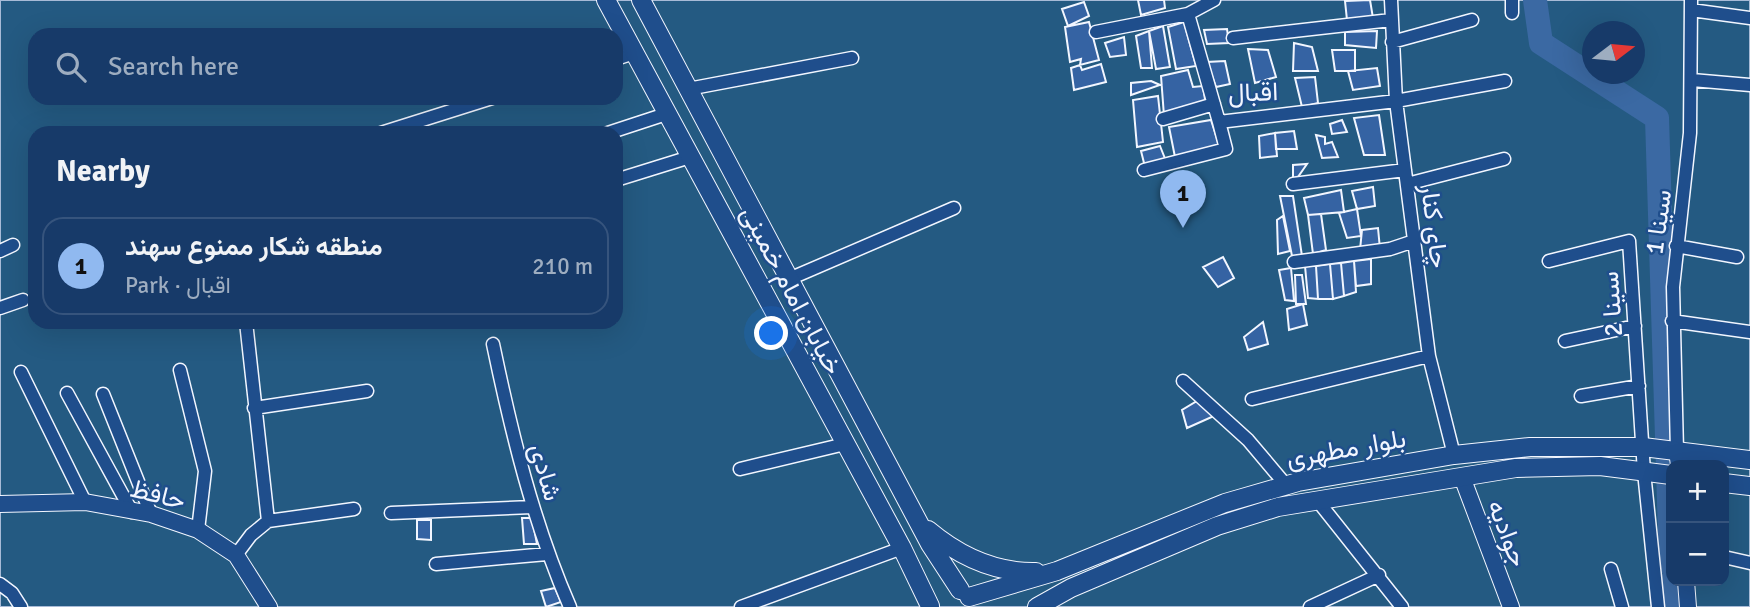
<!DOCTYPE html>
<meta charset="utf-8">
<style>
:root{--surface:#173a69;--page:#20416f;--text:#f1f3f6;--muted:#9eadc0;--line:#36547d;--accent:#90b9f0}
body{margin:0;font-family:Signika,Vazirmatn,sans-serif;background:var(--page);color:var(--text)}
.controls{position:absolute;right:21px;bottom:21px;display:grid;overflow:hidden;border-radius:14px;box-shadow:0 7px 28px #0002}
.controls button{width:63px;height:63px;display:grid;place-items:center;padding:0;border:0;border-bottom:2px solid var(--line);background:var(--surface);color:var(--text);font:35px sans-serif}
.compass{position:absolute;left:1582px;top:21px;width:63px;height:63px;border-radius:50%;background:var(--surface);box-shadow:0 7px 28px #0002;rotate:74deg}
.you{position:absolute;left:772px;top:334px;width:24px;height:24px;margin:-18px;border:5px solid #fff;border-radius:50%;background:#1a73e8;box-shadow:0 0 0 10px #1a73e833}
.badge{display:grid;place-items:center;width:46px;height:46px;border-radius:50%;background:var(--accent);color:#111;font-size:23px;font-weight:700}
.pin{position:absolute;translate:-50% -58px;filter:drop-shadow(0 2px 4px #0008)}
.pin::after{content:'';position:absolute;top:37px;width:24px;height:21px;background:inherit;clip-path:polygon(0 0,100% 0,50% 100%)}
.list{margin:0;padding:0;list-style:none}
h2{display:flex;justify-content:space-between;align-items:center;height:91px;margin:0;padding:0 28px;font-size:30px}
h2 small{font-size:23px;font-weight:400;color:var(--muted)}
.list li{display:grid;grid-template-columns:46px 1fr auto;gap:21px;align-items:center;box-sizing:border-box;height:98px;margin:0 14px 14px;padding:0 14px;border:2px solid var(--line);border-radius:21px}
.list b{display:block;font-size:26px;white-space:nowrap}
.list p{margin:0;font-size:23px;white-space:nowrap;color:var(--muted)}
.list em{font-size:23px;font-style:normal;color:var(--muted)}
.icon{flex:none;width:38px;height:38px;fill:none;stroke:currentColor;stroke-width:2;stroke-linecap:round;stroke-linejoin:round}
.map{position:relative;flex:none;width:1750px;height:607px;overflow:hidden}
.search{position:absolute;background:var(--surface);box-shadow:0 7px 28px #0002;left:28px;top:28px;width:595px;height:77px;display:flex;align-items:center;gap:18px;box-sizing:border-box;padding:0 24px;border-radius:21px;color:var(--muted);font-size:26px}
.panel{position:absolute;background:var(--surface);box-shadow:0 7px 28px #0002;left:28px;top:126px;width:595px;height:203px;border-radius:21px}
.map>svg:first-child{display:block}
.green{fill:#245a82;stroke:#a8bbd7;stroke-width:2;fill-rule:evenodd}
.lines{fill:none;stroke-linecap:round;stroke-linejoin:round}
.river{stroke:#3b69a3;stroke-width:24}
.building{fill:#3563a3;stroke:#f2f6ff;stroke-width:2}
.minor-casing{stroke:#f2f6ff;stroke-width:15}
.tertiary-casing{stroke:#f2f6ff;stroke-width:18}
.secondary-casing{stroke:#f2f6ff;stroke-width:20}
.minor{stroke:#1f4e8c;stroke-width:12}
.tertiary{stroke:#1f4e8c;stroke-width:16}
.secondary{stroke:#1f4e8c;stroke-width:18}
.labels{text-anchor:middle;stroke-width:5;stroke-linejoin:round;paint-order:stroke}
.street-label{font-size:26px;fill:#f2f6ff;stroke:#1f4e8c}
</style>
<div class="map">
<svg width="1750" height="607" viewBox="0 0 1750 607">
<rect width="100%" height="100%" fill="#1f4e8c"/>
<path class="green" d="M 0,0 L 1750,0 L 1750,607 L 0,607 ZM 1592,32 L 1634,32 L 1634,74 L 1592,74 ZM 35,35 L 616,35 L 616,98 L 35,98 ZM 35,133 L 616,133 L 616,322 L 35,322 ZM 1671,465 L 1724,465 L 1724,581 L 1671,581 Z"/>
<g class="lines">
<path class="river" d="M 1535,0 L 1541,43 L 1657,118 L 1671,565
M 1672,581 L 1674,607"/>
</g>
<path class="building" d="M 1138,0 L 1164,0 L 1165,8 L 1141,15 Z
M 1370,0 L 1373,18 L 1347,20 L 1345,1 Z
M 1084,2 L 1089,16 L 1068,26 L 1062,9 Z
M 1089,22 L 1099,60 L 1080,65 L 1081,59 L 1070,62 L 1065,27 Z
M 1184,22 L 1196,66 L 1176,69 L 1168,27 Z
M 1163,26 L 1170,67 L 1156,69 L 1149,31 Z
M 1227,29 L 1229,43 L 1207,44 L 1204,30 Z
M 1149,31 L 1152,68 L 1141,68 L 1136,36 Z
M 1377,31 L 1376,48 L 1345,45 L 1345,32 Z
M 1124,37 L 1126,55 L 1110,57 L 1105,43 Z
M 1294,43 L 1312,47 L 1318,71 L 1293,71 Z
M 1248,49 L 1268,50 L 1276,77 L 1255,83 Z
M 1332,50 L 1355,50 L 1355,71 L 1335,71 Z
M 1225,61 L 1230,84 L 1216,87 L 1207,62 Z
M 1101,64 L 1106,82 L 1074,90 L 1071,68 L 1080,65 L 1082,70 Z
M 1377,68 L 1380,86 L 1353,90 L 1348,71 Z
M 1188,70 L 1193,87 L 1203,86 L 1206,106 L 1164,116 L 1161,76 Z
M 1315,77 L 1318,103 L 1302,107 L 1295,78 Z
M 1151,81 L 1160,85 L 1131,95 L 1131,83 Z
M 1158,96 L 1163,142 L 1137,147 L 1133,100 Z
M 1379,115 L 1385,155 L 1364,155 L 1354,118 Z
M 1211,120 L 1220,148 L 1175,157 L 1169,127 Z
M 1342,120 L 1347,132 L 1332,134 L 1330,124 Z
M 1294,131 L 1297,149 L 1276,149 L 1275,133 Z
M 1275,133 L 1277,156 L 1260,158 L 1259,136 Z
M 1316,135 L 1325,137 L 1325,144 L 1332,142 L 1338,157 L 1322,158 Z
M 1160,146 L 1166,161 L 1145,167 L 1141,151 Z
M 1307,164 L 1293,184 L 1293,165 Z
M 1373,187 L 1375,206 L 1357,209 L 1352,191 Z
M 1341,190 L 1344,212 L 1308,215 L 1304,198 Z
M 1280,196 L 1293,196 L 1302,256 L 1292,256 Z
M 1357,209 L 1361,236 L 1347,238 L 1339,213 Z
M 1321,214 L 1326,250 L 1313,254 L 1308,215 Z
M 1283,216 L 1290,251 L 1278,254 L 1277,220 Z
M 1378,228 L 1380,249 L 1360,250 L 1362,230 Z
M 1223,257 L 1234,278 L 1218,287 L 1203,267 Z
M 1371,259 L 1371,284 L 1356,286 L 1354,261 Z
M 1354,261 L 1356,292 L 1344,296 L 1341,263 Z
M 1341,263 L 1344,296 L 1333,299 L 1330,264 Z
M 1330,264 L 1333,299 L 1318,299 L 1316,266 Z
M 1305,266 L 1316,266 L 1318,299 L 1308,298 Z
M 1291,268 L 1294,301 L 1285,300 L 1279,270 Z
M 1295,275 L 1302,275 L 1306,304 L 1296,304 Z
M 1303,304 L 1307,325 L 1289,330 L 1287,309 Z
M 1263,322 L 1268,344 L 1248,350 L 1244,337 Z
M 1197,401 L 1214,416 L 1187,428 L 1182,410 Z
M 522,518 L 532,518 L 537,544 L 524,544 Z
M 417,520 L 431,520 L 431,540 L 417,539 Z
M 555,588 L 561,602 L 546,607 L 541,591 Z"/>
<g class="lines">
<g class="minor-casing">
<path id="minor" d="M 1391,0 L 1396,101 L 1429,356 L 1454,455
M 1691,10 L 1750,18
M 1512,13 L 1512,0
M 1188,14 L 1219,122 L 1396,101 L 1505,81
M 1096,32 L 1188,14 L 1214,0
M 1233,38 L 1391,20
M 1392,42 L 1472,20
M 616,59 L 634,53
M 1692,80 L 1750,85
M 688,89 L 852,58
M 1163,119 L 1214,104
M 381,133 L 492,98
M 608,133 L 666,114
M 1144,170 L 1226,149 L 1219,122
M 616,180 L 690,157
M 1293,184 L 1405,170
M 1407,184 L 1504,159
M 1676,246 L 1737,257
M 0,251 L 13,245
M 1549,261 L 1629,241 L 1644,472 L 1658,607
M 1294,262 L 1390,249 L 1414,241
M 789,279 L 954,208
M 0,308 L 23,300
M 1672,321 L 1750,332
M 246,322 L 268,521
M 1565,341 L 1635,326
M 493,344 C 512,435 533,522 570,607
M 180,370 L 205,471 L 198,530
M 21,372 L 85,502
M 1183,381 L 1248,440 L 1286,485
M 67,393 L 132,512
M 103,394 L 151,514
M 1581,396 L 1639,386
M 1252,399 L 1429,356
M 254,408 L 367,391
M 1677,451 L 1673,287 L 1690,133 L 1691,0
M 740,469 L 845,444
M 1317,500 L 1402,607
M 391,513 L 532,507
M 236,555 L 251,535 L 268,521 L 354,509
M 1724,557 L 1750,563
M 436,564 L 547,554
M 1611,569 L 1622,607
M 0,584 L 12,593 L 21,607
M 741,607 L 902,548
M 1310,607 L 1379,575"/>
</g>
<g class="tertiary-casing">
<path id="tertiary" d="M 1677,451 L 1679,465
M 1462,477 L 1511,607
M 0,504 L 85,502 L 151,514 L 198,530 L 236,555 L 269,607
M 1686,581 L 1688,607"/>
</g>
<g class="secondary-casing">
<path id="secondary" d="M 606,0 L 902,548 L 930,606
M 641,0 L 930,544 L 960,590
M 1724,483 L 1750,486
M 928,530 C 959,556 994,573 1036,572
M 969,597 L 1057,571 L 1225,503 L 1298,482 L 1454,455 L 1530,447 L 1643,447 L 1750,460
M 1037,607 L 1071,588 L 1217,526 L 1278,507 L 1516,468 L 1600,466 L 1671,475"/>
</g>
<use href="#minor" class="minor"/>
<use href="#tertiary" class="tertiary"/>
<use href="#secondary" class="secondary"/>
</g>
<g class="labels">
<g class="street-label">
<text transform="translate(1253 92) rotate(-2)" y="9">اقبال</text>
<text transform="translate(1658 222) rotate(-82)" y="9">سینا 1</text>
<text transform="translate(1435 226) rotate(83)" y="9">چای کنار</text>
<text transform="translate(792 290) rotate(62)" y="9">خیابان امام خمینی</text>
<text transform="translate(1611 304) rotate(-94)" y="9">سینا 2</text>
<text transform="translate(1346 448) rotate(-10)" y="9">بلوار مطهری</text>
<text transform="translate(546 472) rotate(74)" y="9">شادی</text>
<text transform="translate(158 494) rotate(14)" y="9">حافظ</text>
<text transform="translate(1508 533) rotate(69)" y="9">جوادیه</text>
</g>
</g>
</svg>
<div class="controls">
<button>+</button>
<button>−</button>
</div>
<svg class="compass" viewBox="-18 -18 36 36"><path d="M0-13l5 13h-10z" fill="#e53935"/><path d="M0 13l5-13h-10z" fill="#9eadc0"/></svg>
<div class="you"></div>
<div class="pin badge" style="left:1183px;top:228px">1</div>
<div class="search"><svg class="icon" aria-label="search" viewBox="0 0 24 24"><circle cx="10" cy="10" r="6"/><path d="M15 15l6 6"/></svg>Search here</div>
<section class="panel">
<h2>Nearby<small></small></h2>
<ul class="list">
<li><span class="badge">1</span><div><b>منطقه شکار ممنوع سهند</b><p>Park · اقبال</p></div><em>210 m</em></li>
</ul>
</section>
</div>
